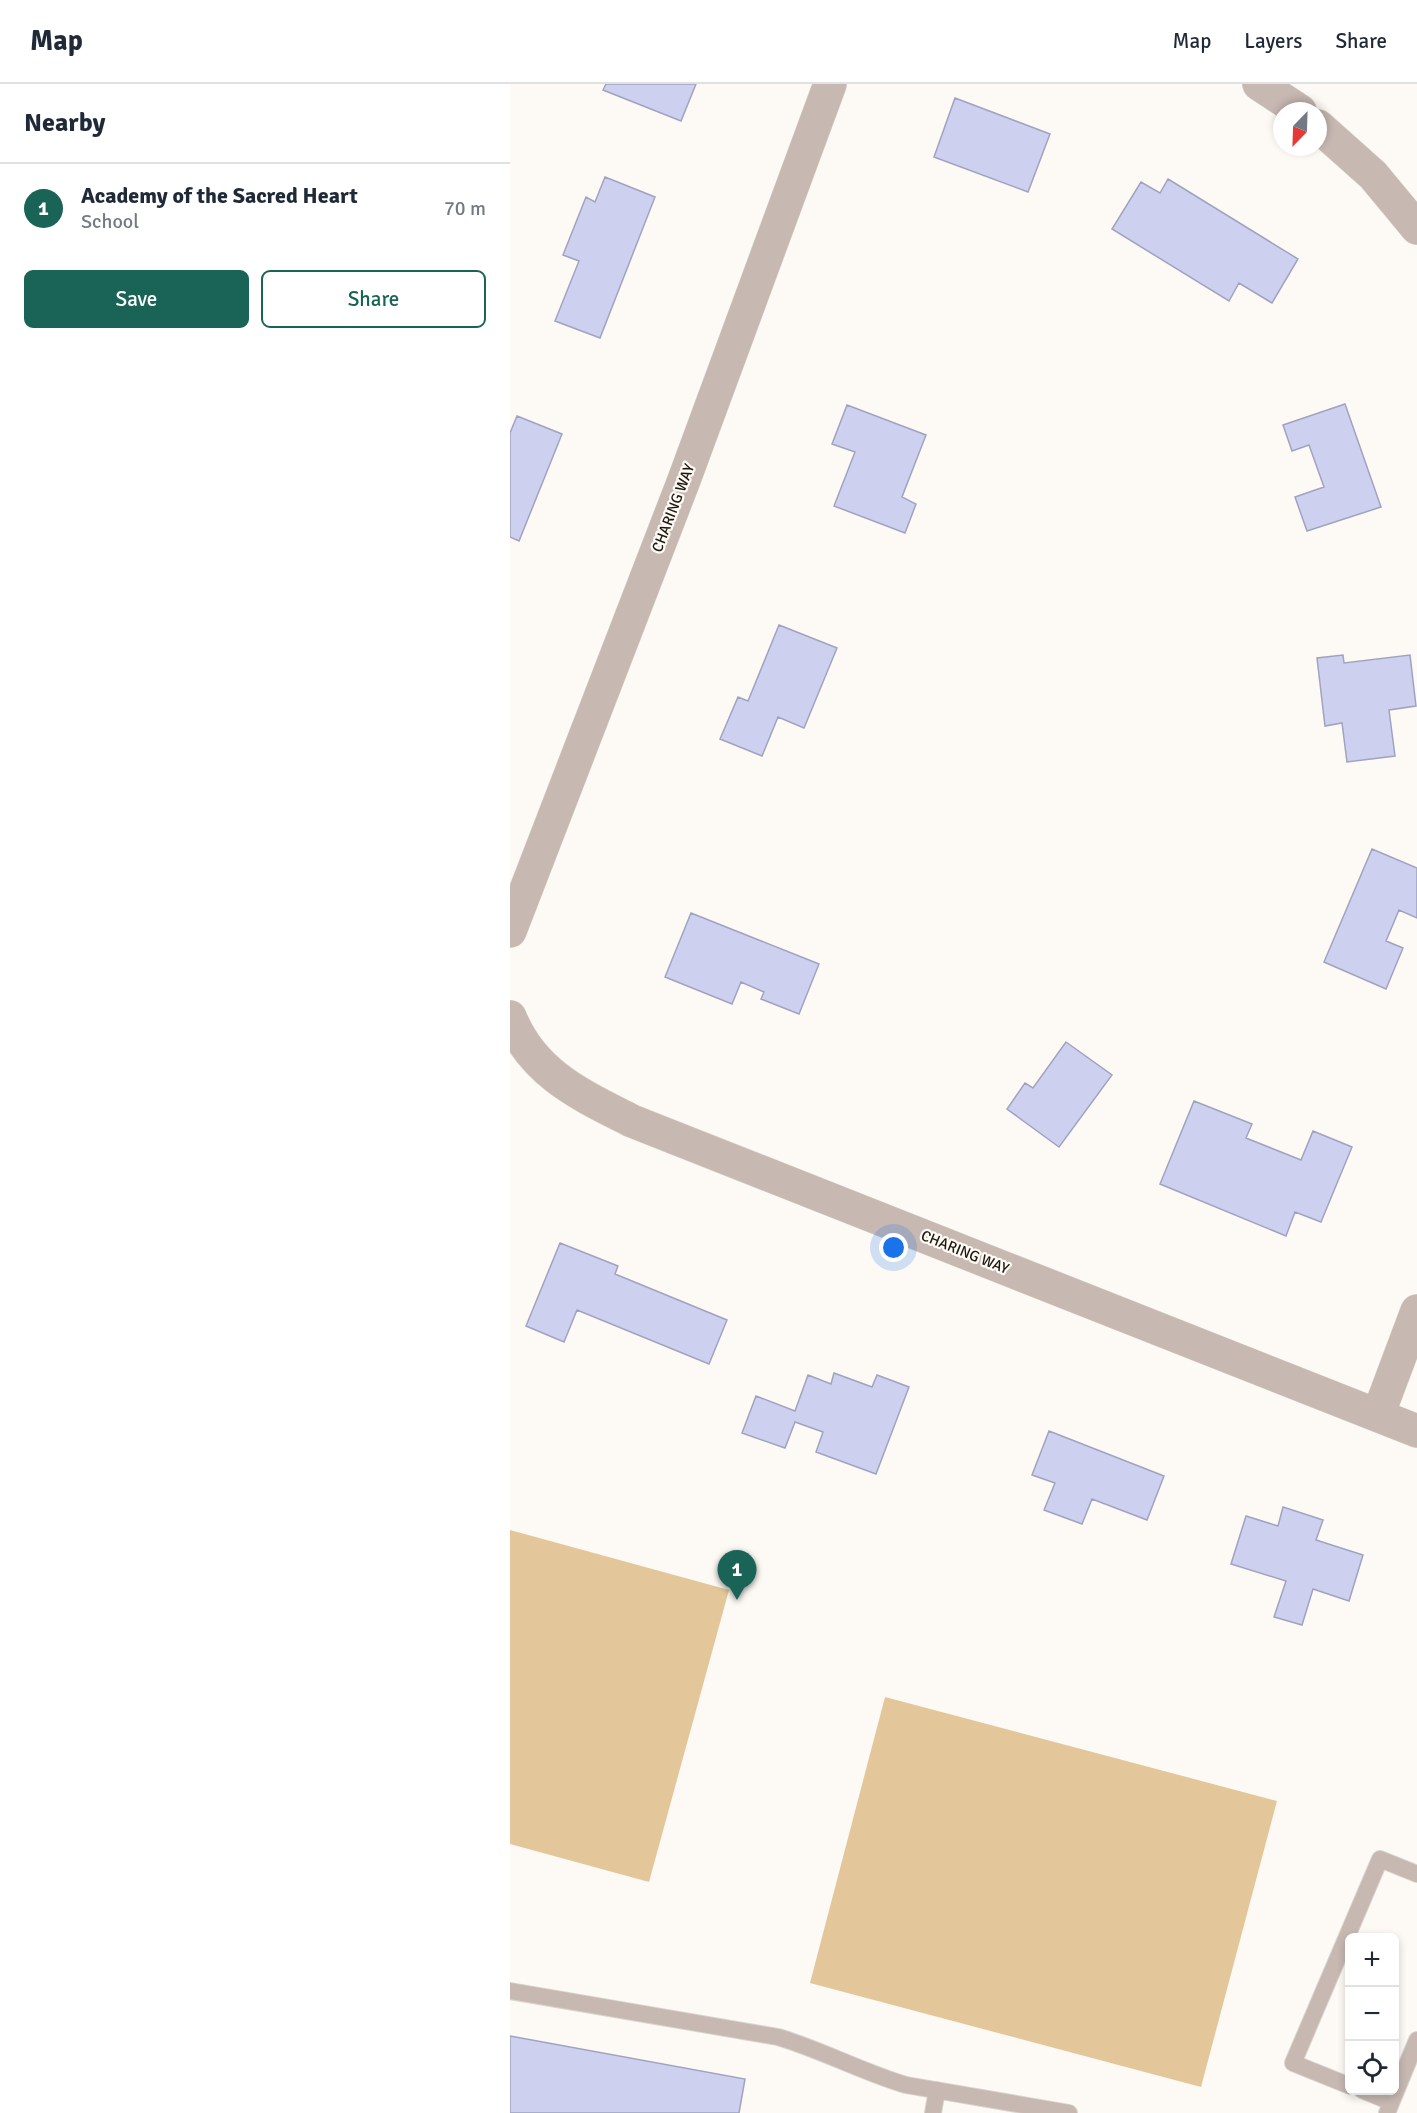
<!DOCTYPE html>
<meta charset="utf-8">
<style>
:root{--surface:#fff;--page:#f2f2f3;--text:#1f2937;--muted:#747a83;--line:#e0e1e3;--accent:#1a6357}
body{margin:0;font-family:Signika,sans-serif;background:var(--page);color:var(--text)}
.controls{position:absolute;right:18px;bottom:18px;display:grid;overflow:hidden;border-radius:9px;box-shadow:0 3px 9px #0003}
.controls button{width:54px;height:54px;display:grid;place-items:center;padding:0;border:0;border-bottom:2px solid var(--line);background:var(--surface);color:var(--text);font:30px sans-serif}
.compass{position:absolute;left:763px;top:18px;width:54px;height:54px;border-radius:50%;background:var(--surface);box-shadow:0 3px 9px #0003;rotate:203deg}
.you{position:absolute;left:384px;top:1164px;width:21px;height:21px;margin:-15px;border:4px solid #fff;border-radius:50%;background:#1a73e8;box-shadow:0 0 0 9px #1a73e833}
.badge{display:grid;place-items:center;width:39px;height:39px;border-radius:50%;background:var(--accent);color:#fff;font-size:20px;font-weight:700}
.pin{position:absolute;translate:-50% -50px;filter:drop-shadow(0 2px 3px #0008)}
.pin::after{content:'';position:absolute;top:32px;width:21px;height:18px;background:inherit;clip-path:polygon(0 0,100% 0,50% 100%)}
.list{margin:0;padding:0;list-style:none}
h2{display:flex;justify-content:space-between;align-items:center;height:78px;margin:0;padding:0 24px;font-size:26px}
h2 small{font-size:20px;font-weight:400;color:var(--muted)}
.list li{display:grid;grid-template-columns:39px 1fr auto;gap:18px;align-items:center;box-sizing:border-box;height:90px;padding:0 24px;border-top:2px solid var(--line)}
.list b{display:block;font-size:22px;white-space:nowrap}
.list p{margin:0;font-size:20px;white-space:nowrap;color:var(--muted)}
.list em{font-size:20px;font-style:normal;color:var(--muted)}
.actions{display:flex;gap:12px;padding:18px 24px}
.actions a{flex:1;padding:14px 0;border:2px solid var(--accent);border-radius:9px;text-align:center;font-size:21px;color:var(--accent)}
.actions .main{background:var(--accent);color:#fff}
.icon{flex:none;width:33px;height:33px;fill:none;stroke:currentColor;stroke-width:2;stroke-linecap:round;stroke-linejoin:round}
.map{position:relative;flex:none;width:907px;height:2029px;overflow:hidden}
header{display:flex;align-items:center;gap:36px;box-sizing:border-box;height:84px;padding:0 30px;background:var(--surface);border-bottom:2px solid var(--line)}
header strong{font-size:28px}
nav{display:flex;gap:33px;margin-inline-start:auto;font-size:21px}
main{display:flex}
aside{flex:1;background:var(--surface)}
.map>svg:first-child{display:block}
.green{fill:#e3c79b}
.building{fill:#ced0ef;stroke:#a0a3c0;stroke-width:1.5}
.lines{fill:none;stroke-linecap:round;stroke-linejoin:round}
.lane-casing{stroke:#d9d5cf;stroke-width:18}
.street-casing{stroke:#d9d5cf;stroke-width:34}
.lane{stroke:#c7b8b2;stroke-width:16}
.street{stroke:#c7b8b2;stroke-width:33}
.labels{text-anchor:middle;stroke-width:4.5;stroke-linejoin:round;paint-order:stroke}
.street-label{font-size:15px;fill:#1e180e;stroke:#fdf9f4}
</style>
<header>
<strong>Map</strong>
<nav><a>Map</a><a>Layers</a><a>Share</a></nav>
</header>
<main>
<aside>
<h2>Nearby<small></small></h2>
<ul class="list">
<li><span class="badge">1</span><div><b>Academy of the Sacred Heart</b><p>School</p></div><em>70 m</em></li>
</ul>
<div class="actions"><a class="main">Save</a><a>Share</a></div>
</aside>
<div class="map">
<svg width="907" height="2029" viewBox="0 0 907 2029">
<rect width="100%" height="100%" fill="#fdf9f4"/>
<path class="green" d="M 0,1446 L 219,1506 L 139,1798 L 0,1760 Z
M 375,1613 L 767,1717 L 691,2003 L 300,1899 Z"/>
<path class="building" d="M 96,0 L 186,0 L 171,37 L 93,6 Z
M 445,14 L 540,50 L 518,108 L 424,73 Z
M 95,93 L 145,113 L 90,254 L 45,237 L 69,177 L 53,171 L 76,113 L 85,118 Z
M 658,95 L 788,175 L 762,219 L 729,199 L 719,217 L 602,145 L 631,98 L 650,109 Z
M 835,320 L 871,423 L 797,447 L 785,413 L 814,403 L 799,361 L 782,367 L 773,341 Z
M 337,321 L 416,351 L 392,413 L 406,420 L 395,449 L 324,422 L 345,368 L 322,360 Z
M 7,332 L 52,350 L 9,457 L 0,453 L 0,349 Z
M 269,541 L 327,564 L 294,644 L 268,633 L 252,672 L 210,655 L 228,613 L 238,617 Z
M 833,571 L 834,579 L 900,571 L 906,622 L 879,626 L 885,672 L 837,678 L 832,639 L 815,642 L 807,574 Z
M 862,765 L 907,784 L 907,834 L 889,826 L 876,857 L 893,864 L 876,905 L 814,878 Z
M 181,829 L 309,880 L 289,930 L 251,915 L 254,908 L 231,898 L 222,920 L 155,893 Z
M 556,958 L 602,991 L 549,1063 L 497,1025 L 515,999 L 523,1004 Z
M 684,1017 L 742,1040 L 736,1054 L 791,1076 L 803,1047 L 842,1063 L 811,1138 L 785,1128 L 776,1152 L 650,1100 Z
M 50,1159 L 108,1182 L 105,1190 L 217,1236 L 199,1280 L 67,1226 L 54,1258 L 16,1242 Z
M 324,1289 L 362,1303 L 367,1291 L 399,1303 L 366,1390 L 306,1368 L 313,1348 L 285,1338 L 275,1364 L 232,1349 L 246,1312 L 285,1327 L 298,1291 L 321,1300 Z
M 539,1347 L 654,1392 L 637,1436 L 582,1415 L 572,1440 L 534,1426 L 545,1399 L 522,1391 Z
M 773,1423 L 813,1436 L 806,1456 L 853,1471 L 839,1517 L 803,1505 L 792,1541 L 764,1533 L 776,1497 L 721,1480 L 736,1432 L 768,1442 Z
M 0,1952 L 235,1995 L 229,2029 L 0,2029 Z"/>
<g class="lines">
<g class="lane-casing">
<path id="lane" d="M 0,1907 L 268,1953 C 312,1966 352,1988 396,2001 L 559,2029
M 840,2002 L 783,1979 L 870,1775 L 907,1790
M 852,2006 L 881,2018
M 423,2029 L 427,2006
M 877,2029 L 907,1956"/>
</g>
<g class="street-casing">
<path id="street" d="M 749,0 L 790,27
M 808,42 L 863,91 L 907,144
M 0,847 L 174,396 L 320,0
M 0,933 C 23,990 71,1011 122,1037 L 907,1347
M 868,1331 L 907,1227"/>
</g>
<use href="#lane" class="lane"/>
<use href="#street" class="street"/>
</g>
<g class="labels">
<g class="street-label">
<text transform="translate(163 424) rotate(-69)" y="5">CHARING WAY</text>
<text transform="translate(455 1168) rotate(22)" y="5">CHARING WAY</text>
</g>
</g>
</svg>
<div class="controls">
<button>+</button>
<button>−</button>
<button><svg class="icon" aria-label="locate" viewBox="0 0 24 24"><circle cx="12" cy="12" r="6"/><path d="M12 2v4M12 18v4M2 12h4M18 12h4"/></svg></button>
</div>
<svg class="compass" viewBox="-18 -18 36 36"><path d="M0-13l5 13h-10z" fill="#e53935"/><path d="M0 13l5-13h-10z" fill="#747a83"/></svg>
<div class="you"></div>
<div class="pin badge" style="left:227px;top:1516px">1</div>
</div>
</main>
